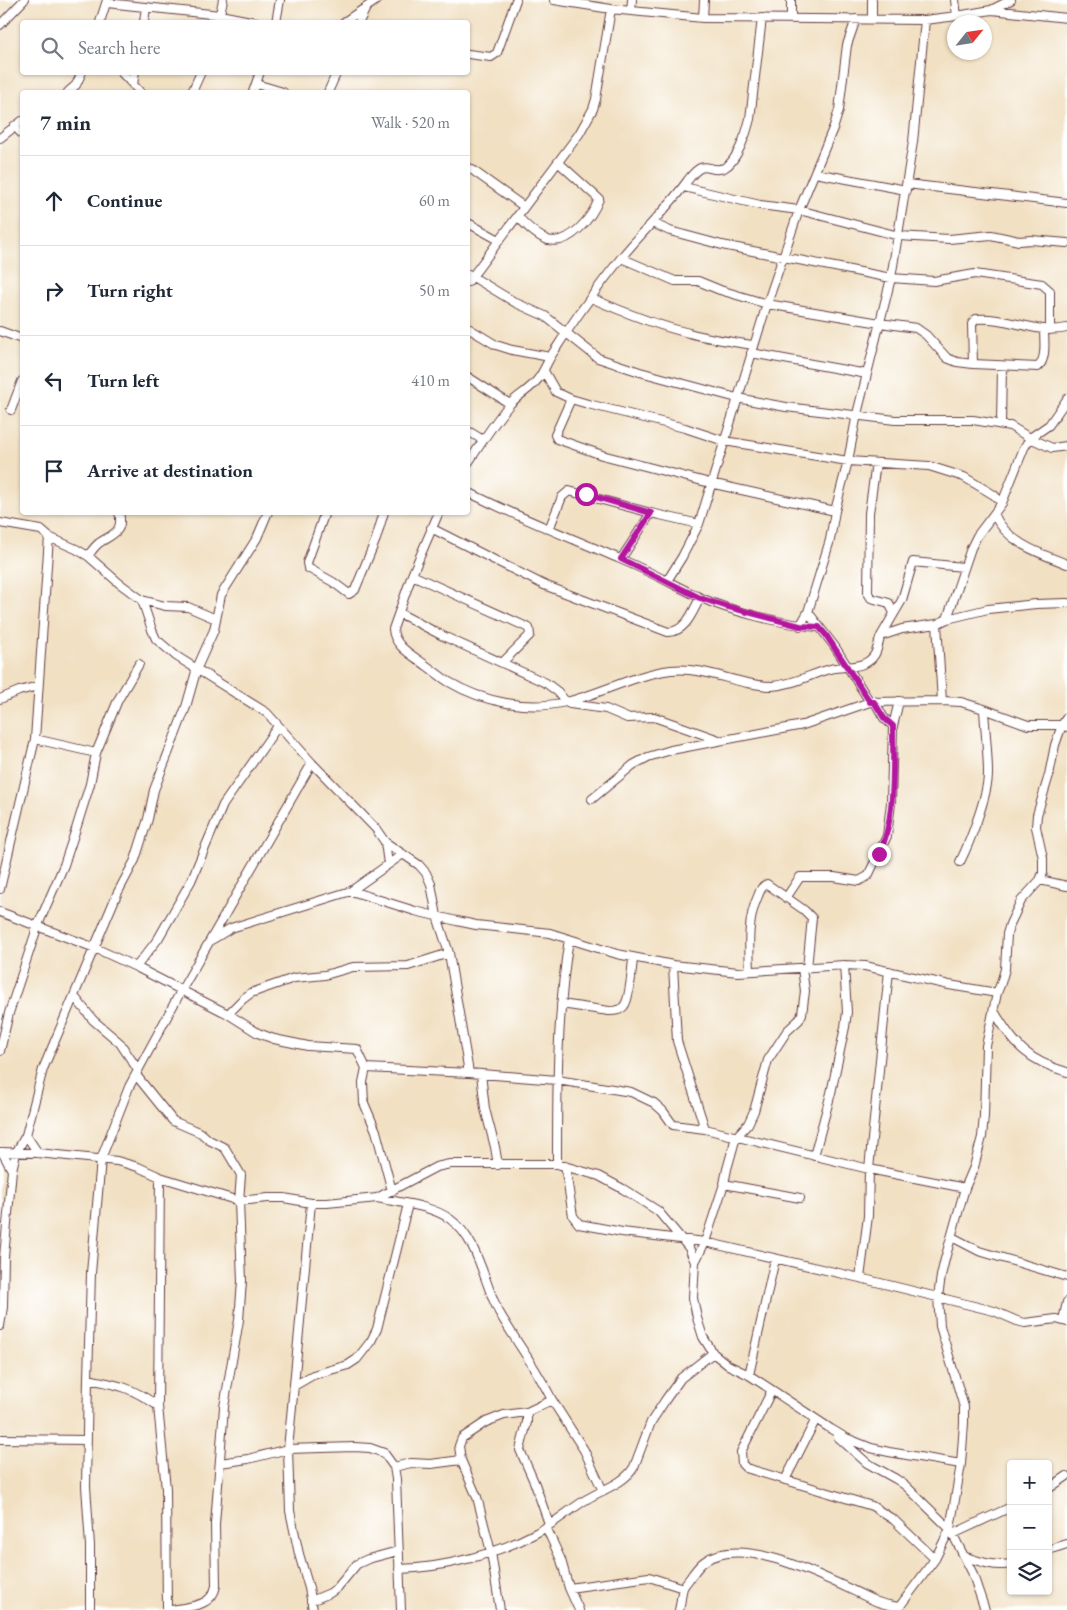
<!DOCTYPE html>
<meta charset="utf-8">
<style>
:root{--surface:#fff;--page:#f6f6f7;--text:#1f2937;--muted:#747a83;--line:#e0e1e3}
body{margin:0;font-family:"EB Garamond",serif;background:var(--page);color:var(--text)}
.controls{position:absolute;right:15px;bottom:15px;display:grid;overflow:hidden;border-radius:5px;box-shadow:0 1px 4px #0004}
.controls button{width:45px;height:45px;display:grid;place-items:center;padding:0;border:0;border-bottom:1px solid var(--line);background:var(--surface);color:var(--text);font:25px sans-serif}
.compass{position:absolute;left:947px;top:15px;width:45px;height:45px;border-radius:50%;background:var(--surface);box-shadow:0 1px 4px #0004;rotate:60deg}
.stop{position:absolute;width:15px;height:15px;margin:-11px;border:4px solid #b5179e;border-radius:50%;background:#fff}
.stop.end{background:#b5179e;border-color:#fff;box-shadow:0 1px 5px #0008}
.list{margin:0;padding:0;list-style:none}
h2{display:flex;justify-content:space-between;align-items:center;height:65px;margin:0;padding:0 20px;font-size:21px}
h2 small{font-size:16px;font-weight:400;color:var(--muted)}
.list li{display:grid;grid-template-columns:32px 1fr auto;gap:15px;align-items:center;box-sizing:border-box;height:90px;padding:0 20px;border-top:1px solid var(--line)}
.list b{display:block;font-size:19px;white-space:nowrap}
.list em{font-size:16px;font-style:normal;color:var(--muted)}
.icon{flex:none;width:28px;height:28px;fill:none;stroke:currentColor;stroke-width:2;stroke-linecap:round;stroke-linejoin:round}
.map{position:relative;flex:none;width:1067px;height:1610px;overflow:hidden}
.search{position:absolute;background:var(--surface);box-shadow:0 1px 4px #0004;left:20px;top:20px;width:450px;height:55px;display:flex;align-items:center;gap:12px;box-sizing:border-box;padding:0 18px;border-radius:5px;color:var(--muted);font-size:19px}
.panel{position:absolute;background:var(--surface);box-shadow:0 1px 4px #0004;left:20px;top:90px;width:450px;height:425px;border-radius:5px}
.map>svg:first-child{display:block}
.lines{fill:none;stroke-linecap:round;stroke-linejoin:round}
.minor-casing{stroke:#633c42;stroke-width:10}
.minor{stroke:#fff;stroke-width:8}
.route{stroke:#b5179e;stroke-width:6}
</style>
<div class="map">
<svg width="1067" height="1610" viewBox="0 0 1067 1610">
<rect width="100%" height="100%" fill="#fff"/>
<filter id="ink" filterUnits="userSpaceOnUse"><feTurbulence type="fractalNoise" baseFrequency=".02" numOctaves="2"/><feDisplacementMap in="SourceGraphic" scale="10" xChannelSelector="R" yChannelSelector="G"/><feConvolveMatrix kernelMatrix="1 2 1 2 8 2 1 2 1" color-interpolation-filters="sRGB"/></filter>
<filter id="wash" filterUnits="userSpaceOnUse"><feTurbulence type="fractalNoise" baseFrequency=".0096" numOctaves="4" result="noise"/><feDisplacementMap in="SourceGraphic" scale="20" xChannelSelector="R" yChannelSelector="G"/><feGaussianBlur stdDeviation="1.12" result="paint"/><feColorMatrix in="noise" values="0 0 0 0 0 0 0 0 0 0 0 0 0 0 0 0 0 1.4 0 .05"/><feComposite in="paint" operator="in"/></filter>
<g filter="url(#wash)">
<rect width="100%" height="100%" fill="#f1e0c2"/>
</g>
<g filter="url(#ink)">
<g class="lines">
<g class="minor-casing">
<path id="minor" d="M 554,0 L 611,9 L 703,18 L 925,20 L 957,16 L 991,10 L 1011,0
M 791,0 L 791,19
M 872,0 L 872,19
M 955,0 L 957,16
M 107,3 L 220,15 L 256,22
M 992,10 L 1067,18
M 631,11 L 632,0
M 703,18 L 704,0
M 100,22 L 107,0
M 144,22 L 146,7
M 218,22 L 223,0
M 276,22 L 280,0
M 344,22 L 377,0
M 359,22 L 365,10
M 0,25 L 24,0
M 468,54 L 491,57 L 497,53 L 516,0
M 121,72 L 140,92
M 256,84 L 283,92
M 133,85 L 135,72
M 68,92 L 76,85 L 82,72
M 192,92 L 201,72
M 253,92 L 260,72
M 328,92 L 337,72
M 14,126 L 22,134
M 0,138 L 22,121
M 468,167 L 523,206
M 815,173 L 906,190
M 907,184 L 1067,203
M 684,187 L 760,205 L 799,210 L 899,236 L 949,239 L 991,235 L 1019,241 L 1031,240 L 1067,243
M 517,216 C 525,224 536,236 548,240 C 570,246 592,217 599,199 L 558,162
M 468,223 L 499,240
M 652,223 L 670,231 L 722,245 L 891,278 L 934,281 L 975,274 L 1042,284 L 1050,291 L 1050,330
M 621,258 L 675,281 L 698,281 L 720,290 L 767,304 L 880,323 L 916,328 L 926,335 L 947,358 L 957,362 L 973,364 L 1038,367 C 1047,359 1044,340 1044,329
M 468,274 L 516,303 L 545,316 L 598,358 L 640,372 L 737,398 L 786,407 L 895,420 L 973,420 L 1010,426 L 1030,438 L 1024,448 L 1002,503 L 977,536 L 971,548 L 947,619
M 468,282 L 579,134 L 593,109 L 596,99 L 611,9
M 591,298 C 623,312 655,325 689,333 C 710,339 732,342 753,345
M 468,328 L 496,345 L 512,350 L 550,357
M 0,331 L 22,339
M 751,353 L 867,374
M 973,364 L 972,324 L 976,319 C 1007,316 1037,335 1067,328
M 544,371 L 556,392 L 571,399 L 588,404 L 685,428 L 724,441 L 848,461 L 929,466 L 964,477 L 994,495 L 1002,503
M 468,377 L 510,404
M 571,399 L 555,435 L 557,439 L 602,455 L 710,483 L 835,511
M 1067,399 L 1049,425 L 1030,438 L 1052,448 L 1067,446
M 11,410 L 22,381
M 1001,424 L 1002,366
M 468,431 L 483,440
M 468,463 C 481,444 494,422 510,404 C 518,395 530,390 538,379 C 545,370 548,359 555,350 C 575,318 598,287 621,258 C 643,231 668,208 688,180 C 706,156 708,174 724,168 C 737,162 747,132 750,119 L 762,18
M 876,463 L 869,513 L 868,593 L 871,598 L 889,603 L 894,613
M 468,492 C 517,517 569,537 620,559 C 647,570 672,584 699,597 C 729,611 786,625 819,627
M 325,512 L 307,563 L 308,568 L 333,582 L 349,594 L 355,590 L 376,539 L 384,512
M 439,512 L 412,575 L 393,629 C 394,647 414,656 427,666 C 434,671 441,677 449,682 C 483,702 527,711 566,702 C 600,694 636,674 671,670 C 706,666 738,686 772,686 C 793,685 811,674 830,669 C 845,665 866,670 875,654 C 878,649 878,642 881,636 L 902,629 L 937,624 L 947,619 L 988,609 L 1036,604 L 1067,603
M 994,514 C 1007,543 1039,553 1067,564
M 0,523 L 41,530 L 49,537 L 76,549 L 88,556 L 119,583 L 142,600 L 165,606 L 188,607 L 216,619
M 431,528 L 544,585 L 668,632 C 686,632 693,611 700,598
M 549,529 L 562,497 L 569,491 L 651,513 L 699,524
M 88,556 C 91,552 94,547 99,543 C 112,534 124,533 119,512
M 621,559 L 651,513
M 412,575 L 529,628 L 530,635 L 502,663
M 667,581 L 682,557 L 699,524 L 767,304 L 799,210 L 834,126 L 839,110 L 847,45 L 856,19
M 142,600 L 152,630 L 156,639 L 176,656 L 267,713 L 312,763 L 376,829 L 385,842 L 419,865 L 426,873 L 431,884 L 437,916 L 449,953 L 469,1073
M 808,612 L 835,647 L 870,702
M 399,613 L 443,636 L 546,683 L 558,692 L 566,702 L 570,704 L 606,709 L 627,718 L 654,717 L 719,740
M 937,624 L 942,701
M 800,626 L 808,612 L 830,540 L 835,511 L 848,461 L 857,414 L 891,278 L 913,142 L 925,20
M 881,636 L 902,600 L 913,562 L 963,567
M 0,699 L 19,691 L 38,686
M 874,701 L 884,718 L 893,726
M 35,739 L 96,753
M 592,799 L 633,765 L 648,757 L 671,750 L 803,725 L 870,702 L 942,701 L 961,702 L 984,709 L 1028,725 L 1062,725 L 1067,727
M 385,842 L 388,864
M 960,862 C 970,842 988,795 988,774 C 988,752 985,730 984,709
M 1040,880 L 1067,886
M 0,889 L 35,739 L 49,537
M 351,891 L 415,911 L 457,921 L 476,925 L 550,933 L 617,954 L 673,965 L 738,972 L 844,965 L 865,966 L 949,985 L 997,993
M 786,898 L 800,877 L 834,877 L 859,881 L 868,876 L 887,836 L 891,803 L 893,726 L 899,701
M 0,912 L 95,948 L 136,967 L 228,1014 L 258,1033 L 274,1039 L 308,1046 L 357,1049 L 366,1068 L 469,1073 L 557,1080 L 631,1092 L 654,1103 L 663,1111 L 673,1125 L 705,1129 L 869,1169 L 965,1188
M 213,939 L 231,928 L 351,891 L 403,854
M 673,965 L 677,1041 L 705,1129
M 136,967 L 158,939 L 191,881 L 223,805 L 278,726
M 750,971 C 749,945 747,920 758,896 C 760,891 761,886 767,884 L 804,910 L 812,918 L 807,968
M 74,996 L 93,1020 L 120,1043 L 138,1070
M 561,1004 L 609,1011 C 614,1011 620,1011 624,1006 C 630,999 632,969 633,958
M 994,1011 C 1014,1045 1028,1061 1067,1072
M 228,1014 L 243,999 L 251,993 L 294,978 L 325,975 L 353,967 L 408,966 L 449,953
M 0,1051 L 9,1013 L 38,925 L 64,865 L 76,829 L 90,784 L 96,753 L 118,700 L 139,664
M 366,1068 L 363,1082 L 364,1103 L 376,1131 L 392,1191
M 481,1074 L 485,1109 L 495,1147 L 498,1165
M 136,1075 L 173,1121 L 201,1133 L 209,1140 L 225,1148 L 241,1175 L 239,1201 L 242,1281 L 239,1320 L 224,1407 L 215,1524 L 216,1586 C 212,1607 190,1606 172,1610
M 26,1135 L 38,1153
M 0,1152 L 38,1153 L 117,1161 L 138,1167 L 160,1177 L 239,1201 L 268,1198 L 284,1198 L 311,1203 L 327,1203 L 377,1198 L 436,1167 L 450,1164 L 557,1164 L 599,1176 L 623,1189 L 658,1211 L 689,1248 L 695,1262 L 693,1298 L 697,1318 L 703,1337 L 713,1353 L 728,1365 L 749,1375 L 831,1429 L 846,1438 L 871,1448 L 889,1452 L 961,1464
M 2,1152 L 12,1170
M 814,1156 L 831,1093 L 845,1027 L 847,1012 L 844,965
M 557,1164 C 557,1089 557,1013 569,939
M 565,1166 L 573,1216 L 579,1224 L 622,1232 L 705,1242 L 860,1278 L 994,1311 L 1017,1321 L 1025,1323 L 1056,1319 L 1067,1322
M 160,1177 L 158,1406 L 166,1489 L 167,1610
M 724,1184 L 800,1198
M 377,1198 C 401,1203 430,1205 450,1219 C 479,1240 483,1282 499,1312 C 516,1342 537,1369 552,1400 L 527,1412 L 504,1415 L 486,1422 L 462,1438 L 459,1446 L 461,1460 L 477,1497 L 491,1552 L 500,1610
M 311,1203 L 288,1449 L 290,1511 L 299,1554 L 309,1588 L 313,1610
M 952,1237 L 979,1251 L 1067,1277
M 695,1262 L 705,1242 L 724,1184 L 727,1169 L 736,1137 L 748,1124 L 754,1111 L 768,1060 L 787,1031 L 799,1020 L 802,1014 L 805,991 L 802,968
M 860,1278 L 868,1216 L 869,1169 L 889,971
M 1063,1320 L 1067,1302
M 0,1326 L 3,1307 L 4,1257 L 12,1170 L 16,1153 L 26,1135 L 43,1069 L 117,894 L 135,860 L 148,819 L 154,790 L 186,707 L 197,668 L 214,630 L 221,595 L 257,538 L 268,512
M 749,1375 L 775,1259
M 88,1379 C 119,1385 131,1387 158,1406
M 294,1386 L 313,1375 L 348,1365 L 357,1359 L 371,1341 L 377,1329 L 408,1204
M 772,1390 L 741,1452 L 742,1464 L 746,1468 L 872,1506 L 894,1520 L 935,1559
M 552,1400 L 584,1450 L 603,1491
M 527,1412 L 527,1422 L 520,1450 L 535,1484 L 549,1524
M 838,1437 L 867,1463 L 896,1479 L 906,1486 L 950,1529 L 935,1559 L 897,1610
M 0,1439 L 87,1440
M 220,1463 L 248,1459 L 288,1449 L 354,1447 L 370,1448 L 384,1453 L 394,1467 L 396,1479 L 401,1610
M 394,1467 L 411,1463 L 431,1464 L 461,1460
M 785,1480 L 816,1419
M 1048,1489 L 1067,1476
M 546,1527 L 561,1560 L 569,1588 L 579,1610
M 953,1534 L 1011,1507
M 1048,1550 L 1067,1544
M 966,1557 C 981,1562 994,1567 1011,1564
M 399,1569 C 443,1568 497,1554 536,1533 C 554,1524 569,1510 587,1499 C 602,1490 625,1483 634,1467 L 651,1422 L 666,1399 L 681,1378 L 713,1353
M 569,1588 L 649,1577 L 683,1588
M 311,1601 L 330,1593 L 337,1588 L 357,1564 L 368,1559 L 398,1551
M 90,1610 L 90,1546 L 86,1486 L 88,1379 L 91,1273 L 101,1159 L 129,1087 L 181,991 L 312,763
M 679,1610 C 681,1603 681,1594 683,1588 C 685,1583 690,1579 692,1575 C 696,1570 699,1565 705,1561 C 746,1533 833,1582 873,1600 C 880,1604 890,1605 898,1607
M 985,1610 L 972,1572 L 950,1529 L 961,1464 L 964,1423 L 964,1407 L 940,1326 L 938,1297 L 941,1276 L 945,1259 L 965,1188 L 974,1167 L 982,1137 L 984,1116 L 986,1046 L 997,993 L 1001,983 L 1005,969 L 1007,934 L 1010,924 L 1021,901 L 1040,880 L 1043,873 L 1043,858 L 1036,827 L 1037,815 L 1049,775 L 1055,745 L 1062,725 L 1067,717"/>
</g>
<use href="#minor" class="minor"/>
</g>
</g>
<g class="lines" filter="url(#ink)">
<path class="route" d="M 586,494 L 651,513 L 621,559 L 700,598 L 725,606 L 800,626 L 819,627 L 826,635 L 870,702 L 874,702 L 884,718 L 893,726 C 893,764 896,820 879,854"/>
</g>
</svg>
<div class="controls">
<button>+</button>
<button>−</button>
<button><svg class="icon" aria-label="layers" viewBox="0 0 24 24"><path d="M12 4l9 5-9 5-9-5zM3 14l9 5 9-5"/></svg></button>
</div>
<svg class="compass" viewBox="-18 -18 36 36"><path d="M0-13l5 13h-10z" fill="#e53935"/><path d="M0 13l5-13h-10z" fill="#747a83"/></svg>
<div class="stop" style="left:586px;top:494px"></div>
<div class="stop end" style="left:879px;top:854px"></div>
<div class="search"><svg class="icon" aria-label="search" viewBox="0 0 24 24"><circle cx="10" cy="10" r="6"/><path d="M15 15l6 6"/></svg>Search here</div>
<section class="panel">
<h2>7 min<small>Walk · 520 m</small></h2>
<ul class="list">
<li><svg class="icon" aria-label="ahead" viewBox="0 0 24 24"><path d="M12 20V5M6 11l6-6 6 6"/></svg><div><b>Continue</b></div><em>60 m</em></li>
<li><svg class="icon" aria-label="right" viewBox="0 0 24 24"><path d="M7 20v-9h11M14 6l5 5-5 5"/></svg><div><b>Turn right</b></div><em>50 m</em></li>
<li><svg class="icon" aria-label="left" viewBox="0 0 24 24"><path d="M17 20v-9H6M10 6l-5 5 5 5"/></svg><div><b>Turn left</b></div><em>410 m</em></li>
<li><svg class="icon" aria-label="arrive" viewBox="0 0 24 24"><path d="M6 21V4h12l-3 4 3 4H6"/></svg><div><b>Arrive at destination</b></div></li>
</ul>
</section>
</div>
